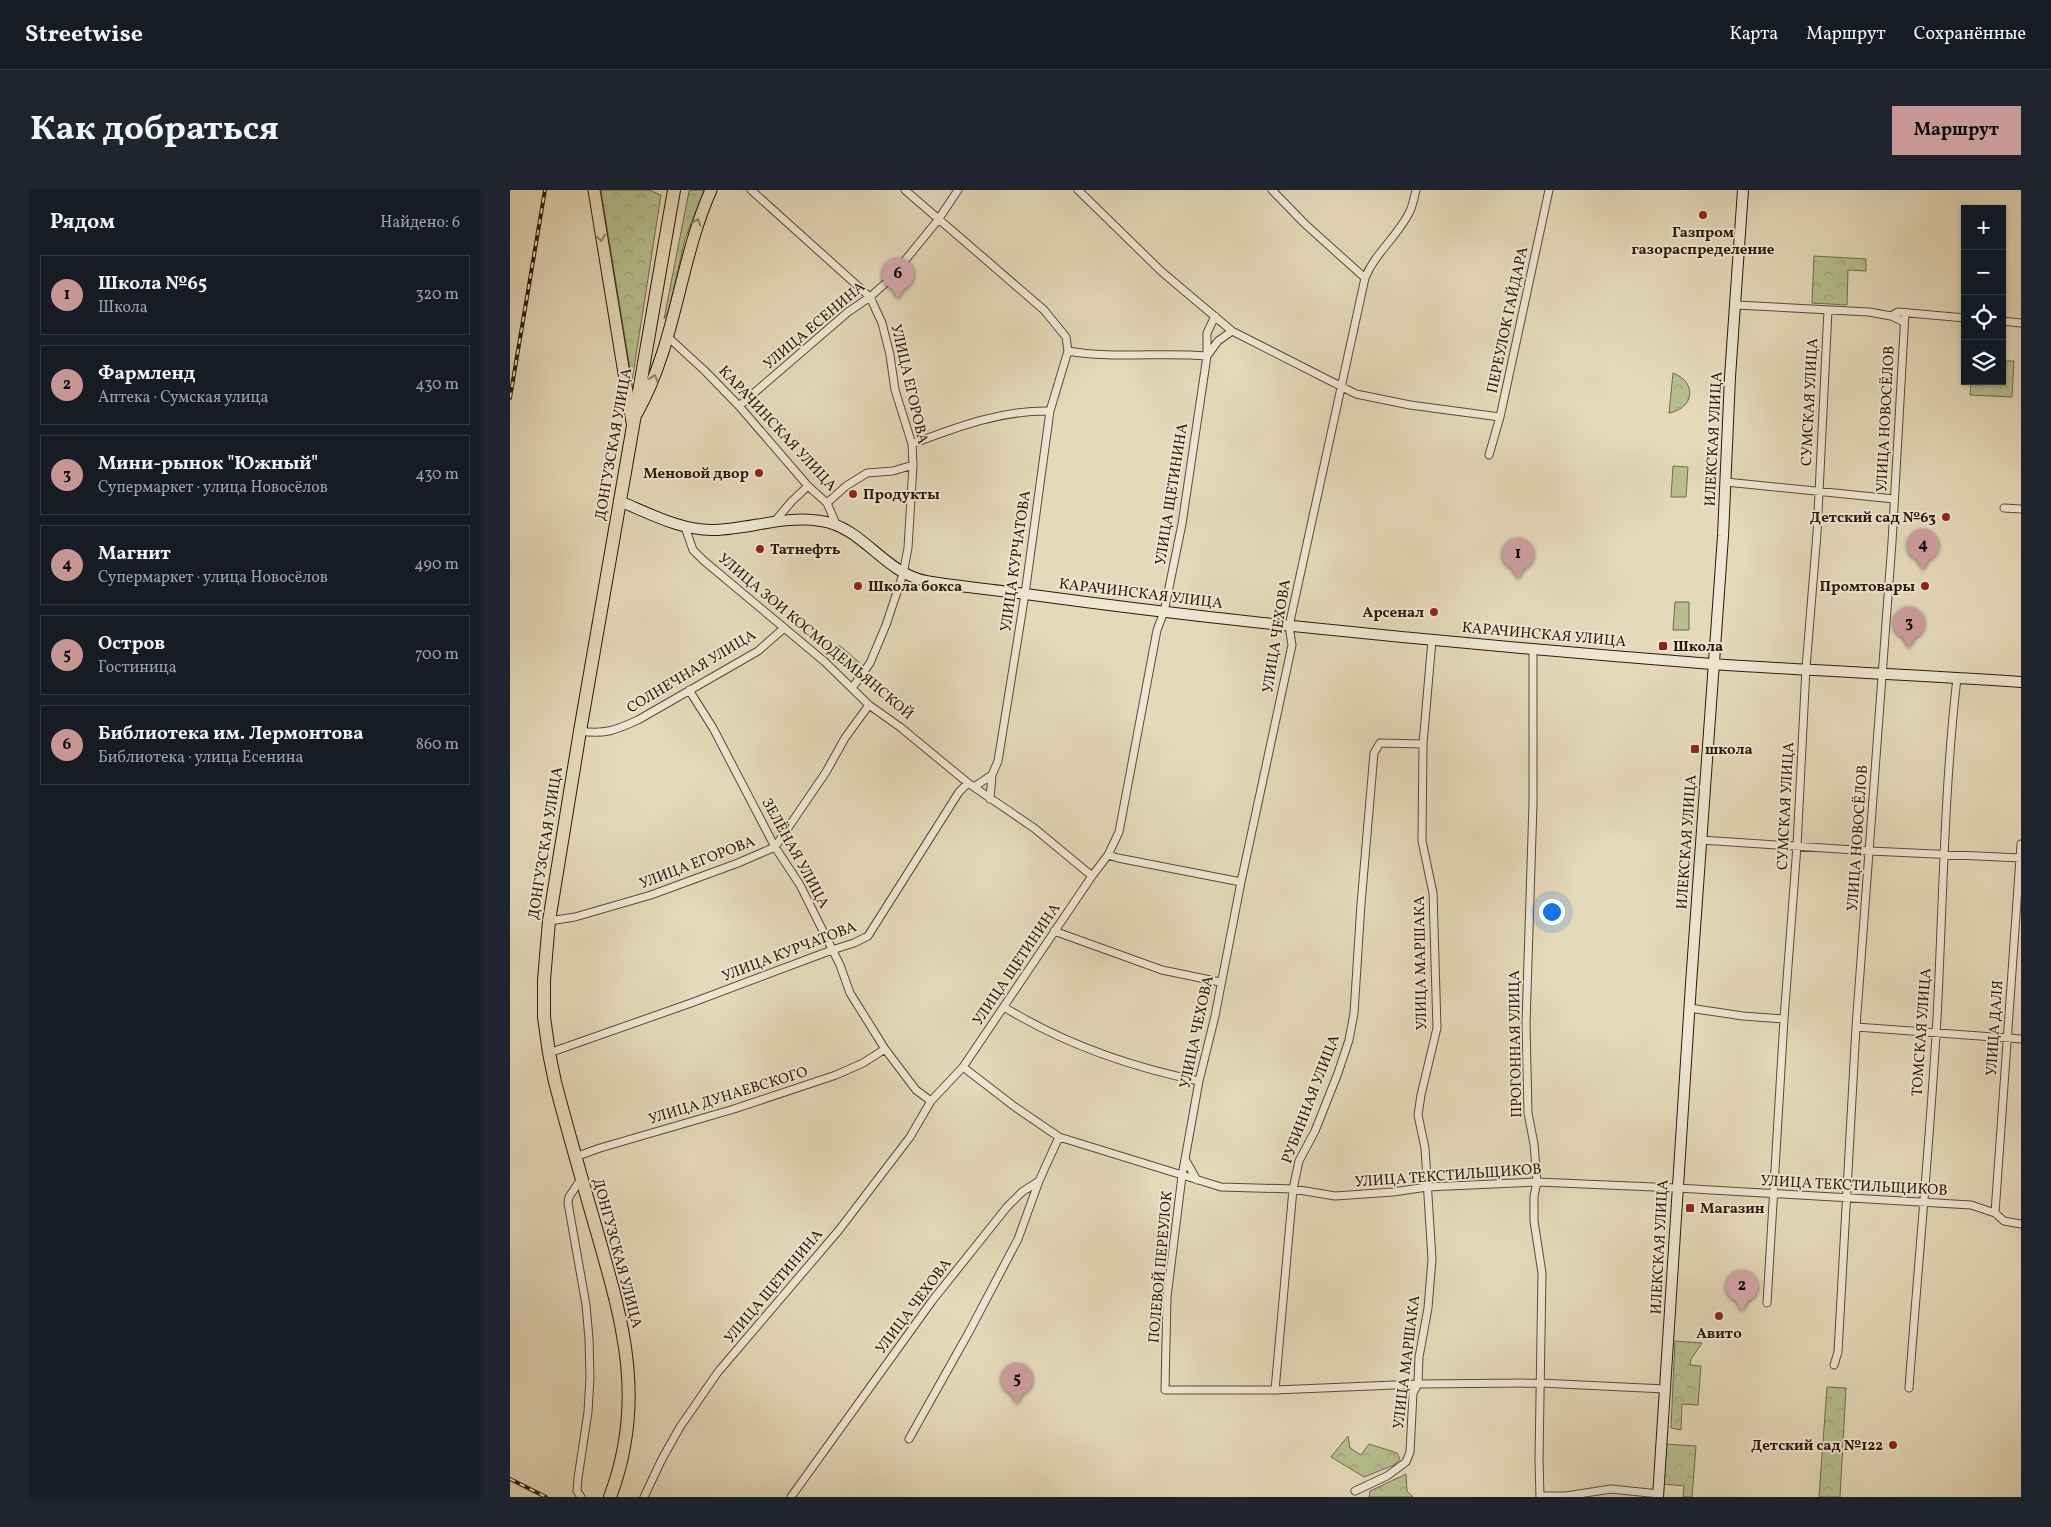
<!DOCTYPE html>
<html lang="ru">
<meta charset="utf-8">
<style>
:root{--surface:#171b24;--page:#20242c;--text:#f1f3f6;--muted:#9ea1a6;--line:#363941;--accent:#c59692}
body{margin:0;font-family:Vollkorn,serif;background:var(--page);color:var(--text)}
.controls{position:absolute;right:15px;top:15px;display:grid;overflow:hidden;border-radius:0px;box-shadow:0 1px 4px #0004}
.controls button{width:45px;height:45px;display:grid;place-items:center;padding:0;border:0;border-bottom:1px solid var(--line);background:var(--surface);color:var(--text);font:25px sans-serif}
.you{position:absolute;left:1041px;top:721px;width:18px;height:18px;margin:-12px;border:4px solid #fff;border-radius:50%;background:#1a73e8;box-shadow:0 0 0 8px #1a73e833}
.badge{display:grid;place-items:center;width:32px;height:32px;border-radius:50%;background:var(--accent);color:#111;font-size:16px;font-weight:700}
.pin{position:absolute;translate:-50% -41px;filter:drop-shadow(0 1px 2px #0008)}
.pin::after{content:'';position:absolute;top:26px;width:18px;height:15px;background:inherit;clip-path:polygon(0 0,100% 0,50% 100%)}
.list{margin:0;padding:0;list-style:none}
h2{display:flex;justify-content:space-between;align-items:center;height:65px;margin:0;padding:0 20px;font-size:21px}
h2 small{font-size:16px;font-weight:400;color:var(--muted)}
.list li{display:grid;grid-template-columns:32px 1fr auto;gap:15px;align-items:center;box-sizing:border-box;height:80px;margin:0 10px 10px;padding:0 10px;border:1px solid var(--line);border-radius:0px}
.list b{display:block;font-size:19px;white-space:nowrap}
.list p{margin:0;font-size:16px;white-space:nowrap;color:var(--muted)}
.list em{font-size:16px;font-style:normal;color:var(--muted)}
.icon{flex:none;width:28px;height:28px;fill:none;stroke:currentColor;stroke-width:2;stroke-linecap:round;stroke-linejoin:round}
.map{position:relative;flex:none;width:1511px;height:1307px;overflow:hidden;border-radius:0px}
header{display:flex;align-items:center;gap:30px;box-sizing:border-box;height:70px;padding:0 25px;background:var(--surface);border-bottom:1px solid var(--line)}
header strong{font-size:24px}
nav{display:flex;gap:28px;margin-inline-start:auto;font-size:18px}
.intro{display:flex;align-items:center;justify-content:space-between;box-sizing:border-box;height:120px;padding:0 30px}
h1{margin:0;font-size:35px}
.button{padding:12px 22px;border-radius:0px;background:var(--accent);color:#111;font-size:18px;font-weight:700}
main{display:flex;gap:30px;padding:0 30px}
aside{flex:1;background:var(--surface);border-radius:0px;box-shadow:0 1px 4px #0004}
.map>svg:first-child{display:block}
.grass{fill:#b6bf8e;stroke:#736b4c}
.forest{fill:url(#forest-crowns);stroke:#736b4c}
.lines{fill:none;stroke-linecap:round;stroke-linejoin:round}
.street-casing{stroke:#5d4835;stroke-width:9}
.secondary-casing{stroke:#301709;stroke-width:12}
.primary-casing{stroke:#301709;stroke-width:13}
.highway-casing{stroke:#301709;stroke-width:14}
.street{stroke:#ede6d2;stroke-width:7}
.secondary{stroke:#ede6d2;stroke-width:10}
.primary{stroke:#e4d9b9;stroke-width:11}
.highway{stroke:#e4d9b9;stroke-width:12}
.rail-casing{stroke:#301709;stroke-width:4}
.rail{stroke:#ede6d2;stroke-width:2;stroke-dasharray:5.5;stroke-linecap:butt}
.oneway{stroke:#93826a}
.poi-dot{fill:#8f2418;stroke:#ede6d2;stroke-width:2}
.labels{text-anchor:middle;stroke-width:4;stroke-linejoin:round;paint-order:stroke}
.poi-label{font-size:15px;font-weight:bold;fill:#301709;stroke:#ede6d2;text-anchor:start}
.street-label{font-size:15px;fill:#301709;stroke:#ede6d2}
</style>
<header>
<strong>Streetwise</strong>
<nav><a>Карта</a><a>Маршрут</a><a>Сохранённые</a></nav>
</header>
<div class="intro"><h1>Как добраться</h1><a class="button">Маршрут</a></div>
<main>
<aside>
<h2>Рядом<small>Найдено: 6</small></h2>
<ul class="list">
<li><span class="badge">1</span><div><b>Школа №65</b><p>Школа</p></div><em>320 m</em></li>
<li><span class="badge">2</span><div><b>Фармленд</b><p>Аптека · Сумская улица</p></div><em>430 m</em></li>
<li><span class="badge">3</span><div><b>Мини-рынок &quot;Южный&quot;</b><p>Супермаркет · улица Новосёлов</p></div><em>430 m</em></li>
<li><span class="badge">4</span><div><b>Магнит</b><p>Супермаркет · улица Новосёлов</p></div><em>490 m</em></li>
<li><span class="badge">5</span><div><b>Остров</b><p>Гостиница</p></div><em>700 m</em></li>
<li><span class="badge">6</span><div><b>Библиотека им. Лермонтова</b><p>Библиотека · улица Есенина</p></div><em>860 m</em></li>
</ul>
</aside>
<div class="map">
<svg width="1511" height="1307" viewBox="0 0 1511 1307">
<defs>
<pattern id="forest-crowns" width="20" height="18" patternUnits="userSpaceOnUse" patternTransform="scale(1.25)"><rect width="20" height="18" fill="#b6bf8e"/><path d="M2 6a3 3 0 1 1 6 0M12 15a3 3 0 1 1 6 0" fill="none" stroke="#9da379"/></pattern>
</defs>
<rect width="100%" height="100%" fill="#e4d9b9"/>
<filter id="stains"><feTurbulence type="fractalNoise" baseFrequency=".004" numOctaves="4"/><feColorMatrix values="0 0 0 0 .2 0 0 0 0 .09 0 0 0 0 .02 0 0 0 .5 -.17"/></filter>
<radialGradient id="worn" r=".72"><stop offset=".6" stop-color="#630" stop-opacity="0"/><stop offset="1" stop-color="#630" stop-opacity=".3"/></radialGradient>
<path class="grass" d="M 1163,276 L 1178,277 L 1176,307 L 1161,307 Z
M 1165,412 L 1179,412 L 1179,440 L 1163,440 Z
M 329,455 L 350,473 L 341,483 L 320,466 Z"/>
<path class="forest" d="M 91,0 L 139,0 L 151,5 L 122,191 Z
M 183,0 L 194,0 L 175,49 L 159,120 L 154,129 L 179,1 Z
M 1304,66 L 1356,69 L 1356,81 L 1338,80 L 1337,115 L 1302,113 Z
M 1492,171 L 1504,171 L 1502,207 L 1460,205 L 1461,191 L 1492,191 Z
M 1163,183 C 1187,192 1185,218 1159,223 Z
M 1165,1151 L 1192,1153 L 1181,1169 L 1180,1175 L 1191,1176 L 1188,1215 L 1172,1214 L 1171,1240 L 1161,1238 Z
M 1317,1197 L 1336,1198 L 1330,1307 L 1309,1307 Z
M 838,1246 L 840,1258 L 851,1265 L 859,1254 L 887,1263 L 890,1269 L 884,1275 L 854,1287 L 821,1267 Z
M 1155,1254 L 1186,1256 L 1182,1307 L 1173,1307 L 1174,1296 L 1153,1294 Z
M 896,1284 L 897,1301 L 903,1307 L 859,1307 L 860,1301 Z"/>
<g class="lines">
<g class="street-casing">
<path id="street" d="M 241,0 L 360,107 L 372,133 L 380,165 L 385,200 L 402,254 L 403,275 L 398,358 L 393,384 L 376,435 L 360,473 L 342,498
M 395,0 L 534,120 L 556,147 L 558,161 L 540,221 L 515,404 L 488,571 L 482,585 L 464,597
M 568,0 L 652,82 L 722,141 L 846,204 L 900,215 L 990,227
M 762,0 L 795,34 L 855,88
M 906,0 C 904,7 903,16 899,23 C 887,47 865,63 855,88 L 779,436 L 782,455 L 731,692 L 705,826 L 689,891 L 672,986 L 657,1107 L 655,1200 L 765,1200 L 908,1194 L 1030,1193 L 1155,1199
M 1226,115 L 1359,122 L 1381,126 L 1394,132
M 1381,126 L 1388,122 L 1455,128
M 1492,131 L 1511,133
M 158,147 L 195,181 L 229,216 L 298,296 L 317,313 L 326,334
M 558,161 C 601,169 652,162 697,166
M 697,166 L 708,151 L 722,141
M 229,216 L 338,122 L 360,107 L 379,90 L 428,30 L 448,0
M 402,254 C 447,237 491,220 540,221
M 979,265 L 990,227 L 1039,0
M 1216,292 L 1384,309
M 317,313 L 336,296 L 357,283 L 383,281 L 403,275
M 1494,318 L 1511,319
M 265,331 L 282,311 L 298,296
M 175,337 L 183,360 L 193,370 L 315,472 L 359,515 L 390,537 L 458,593 L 524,638 L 582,686
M 1023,458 L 1023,613 L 1016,834 L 1018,923 L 1024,954 L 1027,992 L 1024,1006 L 1024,1031 L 1032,1083 L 1029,1269 L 1030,1307
M 179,500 L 203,538 L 265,657 L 290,695 L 330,775 L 340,803 L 375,859 L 406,900 L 421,911
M 70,541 C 94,545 106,540 128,530 L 248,461 L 273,439
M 480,609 L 482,585
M 1191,650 L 1360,661 L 1511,668
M 598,665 L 608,668 L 731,692
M 39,731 L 65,727 L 141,705 L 228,673 L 265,657 L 316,582 L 335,548 L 359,515
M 544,741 L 652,780 L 710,792
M 494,817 C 554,854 621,877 689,891
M 1179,818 L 1233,826 L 1274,829
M 1346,837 L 1511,849
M 39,863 L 181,813 L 322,760 L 344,753 L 358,746 L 449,602 L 458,593
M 453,877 L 505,917 L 549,947 L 711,997 L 783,999 L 825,1006 L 883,1002 L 917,997 L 1027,992 L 1167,998 L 1461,1015 L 1485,1023 L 1494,1031 L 1511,1034
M 65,967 L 90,958 L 224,919 L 326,885 L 353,873 L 375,859
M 675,969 L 687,990
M 71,989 L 59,1007 L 58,1013 L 76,1115 L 79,1149 L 80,1188 L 78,1222 L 68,1288 L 67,1301 L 71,1307
M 1485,1023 L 1511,654
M 1257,1113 L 1274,829 L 1287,656 L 1296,478 L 1307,343 L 1318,120
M 1324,1175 L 1328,1162 L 1346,837 L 1382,352 L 1395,123
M 1399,1198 C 1408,1075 1420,951 1427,828 C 1433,714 1434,601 1447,488
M 765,1200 L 783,999 L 789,971 L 805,941 L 828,883 L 839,850 L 844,823 L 851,714 L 864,563 L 870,553 L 913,554
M 399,1249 L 459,1142 L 508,1049 L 529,991
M 845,1301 L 877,1286 L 896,1272 L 900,1262 L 903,1203 L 908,1194 L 909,1167 L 918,1118 L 922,1069 L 915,958 L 908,925 L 911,905 L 927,838 L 923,703 L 912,651 L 913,554 L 922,450
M 1030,1306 L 1056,1306 L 1101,1299 L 1149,1304
M 134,1307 L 152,1269 L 170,1237 L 208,1182 L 329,1040 L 400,947 L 421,911 L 453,877 L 582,686 L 598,665 L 609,642 L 647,440 L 654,422 L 672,334 L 697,166 L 697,143 L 705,126
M 281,1307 L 422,1111 L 497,1017 L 512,1002 L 529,991 L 549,947"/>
</g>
<g class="secondary-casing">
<path id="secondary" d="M 109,311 C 139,323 171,341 204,340 C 240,339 275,325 311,331 C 353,337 374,383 416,391 C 451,397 487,400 523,405 C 596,415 670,424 744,432 C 896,448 1049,462 1202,474 C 1305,481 1408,485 1511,492
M 1148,1307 L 1181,794 L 1213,346 L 1220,187 L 1233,0"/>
</g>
<g class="primary-casing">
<path id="primary" d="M 84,0 L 122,232
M 127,223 C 166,154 169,72 201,0"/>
</g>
<g class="highway-casing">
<path id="highway" d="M 100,1307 C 138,1207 111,1126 83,1028 C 70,983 57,938 45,892 L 39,863 L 34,827 L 34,790 L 39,731 L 70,541 L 164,0"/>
</g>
<use href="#street" class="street"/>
<use href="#secondary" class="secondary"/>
<use href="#primary" class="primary"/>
<use href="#highway" class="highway"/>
<g class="rail-casing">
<path id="rail" d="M 0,208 L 35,0
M 0,1289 L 36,1307"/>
</g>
<use href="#rail" class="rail"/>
</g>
<defs><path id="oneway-chevron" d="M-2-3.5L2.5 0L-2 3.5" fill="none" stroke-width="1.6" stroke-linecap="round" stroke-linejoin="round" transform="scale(1.25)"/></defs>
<g class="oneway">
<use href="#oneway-chevron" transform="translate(187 32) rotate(-71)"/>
<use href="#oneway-chevron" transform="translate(91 48) rotate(81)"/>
<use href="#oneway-chevron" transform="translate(144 188) rotate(-71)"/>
</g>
<g class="poi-dot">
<circle cx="1193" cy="25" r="5"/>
<circle cx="249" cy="283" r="5"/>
<circle cx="343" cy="304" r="5"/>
<circle cx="1436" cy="327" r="5"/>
<circle cx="250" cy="359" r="5"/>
<circle cx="348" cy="396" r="5"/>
<circle cx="1415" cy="396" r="5"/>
<circle cx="924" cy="422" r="5"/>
<rect x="1148" y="451" width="10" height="10" rx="2.5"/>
<rect x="1180" y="554" width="10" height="10" rx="2.5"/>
<rect x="1175" y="1013" width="10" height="10" rx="2.5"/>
<circle cx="1209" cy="1126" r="5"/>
<circle cx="1383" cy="1255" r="5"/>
</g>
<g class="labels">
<g class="poi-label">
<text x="1193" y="47" text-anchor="middle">Газпром<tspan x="1193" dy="17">газораспределение</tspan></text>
<text x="239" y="288" text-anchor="end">Меновой двор</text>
<text x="353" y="309">Продукты</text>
<text x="1426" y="332" text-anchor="end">Детский сад №63</text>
<text x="260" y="364">Татнефть</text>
<text x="358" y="401">Школа бокса</text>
<text x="1405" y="401" text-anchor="end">Промтовары</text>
<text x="914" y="427" text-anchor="end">Арсенал</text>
<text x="1163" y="461">Школа</text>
<text x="1195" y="564">школа</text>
<text x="1190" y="1023">Магазин</text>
<text x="1209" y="1148" text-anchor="middle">Авито</text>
<text x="1373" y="1260" text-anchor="end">Детский сад №122</text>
</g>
<g class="street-label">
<text transform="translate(997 130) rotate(-78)" y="5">ПЕРЕУЛОК ГАЙДАРА</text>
<text transform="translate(304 135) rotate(-40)" y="5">УЛИЦА ЕСЕНИНА</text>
<text transform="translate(400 194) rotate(77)" y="5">УЛИЦА ЕГОРОВА</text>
<text transform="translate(1299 212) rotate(-87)" y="5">СУМСКАЯ УЛИЦА</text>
<text transform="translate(1375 229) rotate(-87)" y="5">УЛИЦА НОВОСЁЛОВ</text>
<text transform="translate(268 238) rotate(47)" y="5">КАРАЧИНСКАЯ УЛИЦА</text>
<text transform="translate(1203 249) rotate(-87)" y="5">ИЛЕКСКАЯ УЛИЦА</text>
<text transform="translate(103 254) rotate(-80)" y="5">ДОНГУЗСКАЯ УЛИЦА</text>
<text transform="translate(661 304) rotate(-81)" y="5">УЛИЦА ЩЕТИНИНА</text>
<text transform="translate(505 371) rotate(-82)" y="5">УЛИЦА КУРЧАТОВА</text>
<text transform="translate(631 403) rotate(7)" y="5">КАРАЧИНСКАЯ УЛИЦА</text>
<text transform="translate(1034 444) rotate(5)" y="5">КАРАЧИНСКАЯ УЛИЦА</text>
<text transform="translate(306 446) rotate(40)" y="5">УЛИЦА ЗОИ КОСМОДЕМЬЯНСКОЙ</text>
<text transform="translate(766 446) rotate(-81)" y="5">УЛИЦА ЧЕХОВА</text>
<text transform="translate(181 481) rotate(-31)" y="5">СОЛНЕЧНАЯ УЛИЦА</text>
<text transform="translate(1275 616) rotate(-87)" y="5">СУМСКАЯ УЛИЦА</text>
<text transform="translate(1347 648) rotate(-86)" y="5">УЛИЦА НОВОСЁЛОВ</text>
<text transform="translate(1176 652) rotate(-86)" y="5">ИЛЕКСКАЯ УЛИЦА</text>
<text transform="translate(35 653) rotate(-81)" y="5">ДОНГУЗСКАЯ УЛИЦА</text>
<text transform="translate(286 663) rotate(61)" y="5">ЗЕЛЁНАЯ УЛИЦА</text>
<text transform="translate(187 672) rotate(-21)" y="5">УЛИЦА ЕГОРОВА</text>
<text transform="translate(279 761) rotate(-21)" y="5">УЛИЦА КУРЧАТОВА</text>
<text transform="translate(910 773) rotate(-91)" y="5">УЛИЦА МАРШАКА</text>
<text transform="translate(506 774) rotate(-56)" y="5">УЛИЦА ЩЕТИНИНА</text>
<text transform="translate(1484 838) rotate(-86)" y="5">УЛИЦА ДАЛЯ</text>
<text transform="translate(686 842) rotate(-78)" y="5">УЛИЦА ЧЕХОВА</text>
<text transform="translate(1411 842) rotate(-86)" y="5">ТОМСКАЯ УЛИЦА</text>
<text transform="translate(1005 854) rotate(-91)" y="5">ПРОГОННАЯ УЛИЦА</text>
<text transform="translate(218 905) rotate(-17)" y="5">УЛИЦА ДУНАЕВСКОГО</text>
<text transform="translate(800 909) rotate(-69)" y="5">РУБИННАЯ УЛИЦА</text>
<text transform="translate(938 985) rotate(-4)" y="5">УЛИЦА ТЕКСТИЛЬЩИКОВ</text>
<text transform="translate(1344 995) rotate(3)" y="5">УЛИЦА ТЕКСТИЛЬЩИКОВ</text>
<text transform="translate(1149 1057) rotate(-87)" y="5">ИЛЕКСКАЯ УЛИЦА</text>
<text transform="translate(108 1063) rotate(75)" y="5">ДОНГУЗСКАЯ УЛИЦА</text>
<text transform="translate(650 1077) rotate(-85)" y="5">ПОЛЕВОЙ ПЕРЕУЛОК</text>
<text transform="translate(263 1096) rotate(-50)" y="5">УЛИЦА ЩЕТИНИНА</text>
<text transform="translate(403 1116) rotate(-53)" y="5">УЛИЦА ЧЕХОВА</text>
<text transform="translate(896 1172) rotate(-83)" y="5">УЛИЦА МАРШАКА</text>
</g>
</g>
<rect width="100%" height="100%" filter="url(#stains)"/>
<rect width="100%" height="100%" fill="url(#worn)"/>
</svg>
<div class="controls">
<button>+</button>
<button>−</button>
<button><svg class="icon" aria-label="locate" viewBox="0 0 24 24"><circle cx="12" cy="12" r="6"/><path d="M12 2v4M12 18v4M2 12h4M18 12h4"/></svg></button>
<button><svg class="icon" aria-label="layers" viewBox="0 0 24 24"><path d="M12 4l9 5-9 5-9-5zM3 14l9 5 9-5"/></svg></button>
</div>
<div class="you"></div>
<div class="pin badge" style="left:1008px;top:389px">1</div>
<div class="pin badge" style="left:1232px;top:1121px">2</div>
<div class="pin badge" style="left:1399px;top:458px">3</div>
<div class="pin badge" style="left:1413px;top:380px">4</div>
<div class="pin badge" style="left:507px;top:1214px">5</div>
<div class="pin badge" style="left:388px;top:109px">6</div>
</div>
</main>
